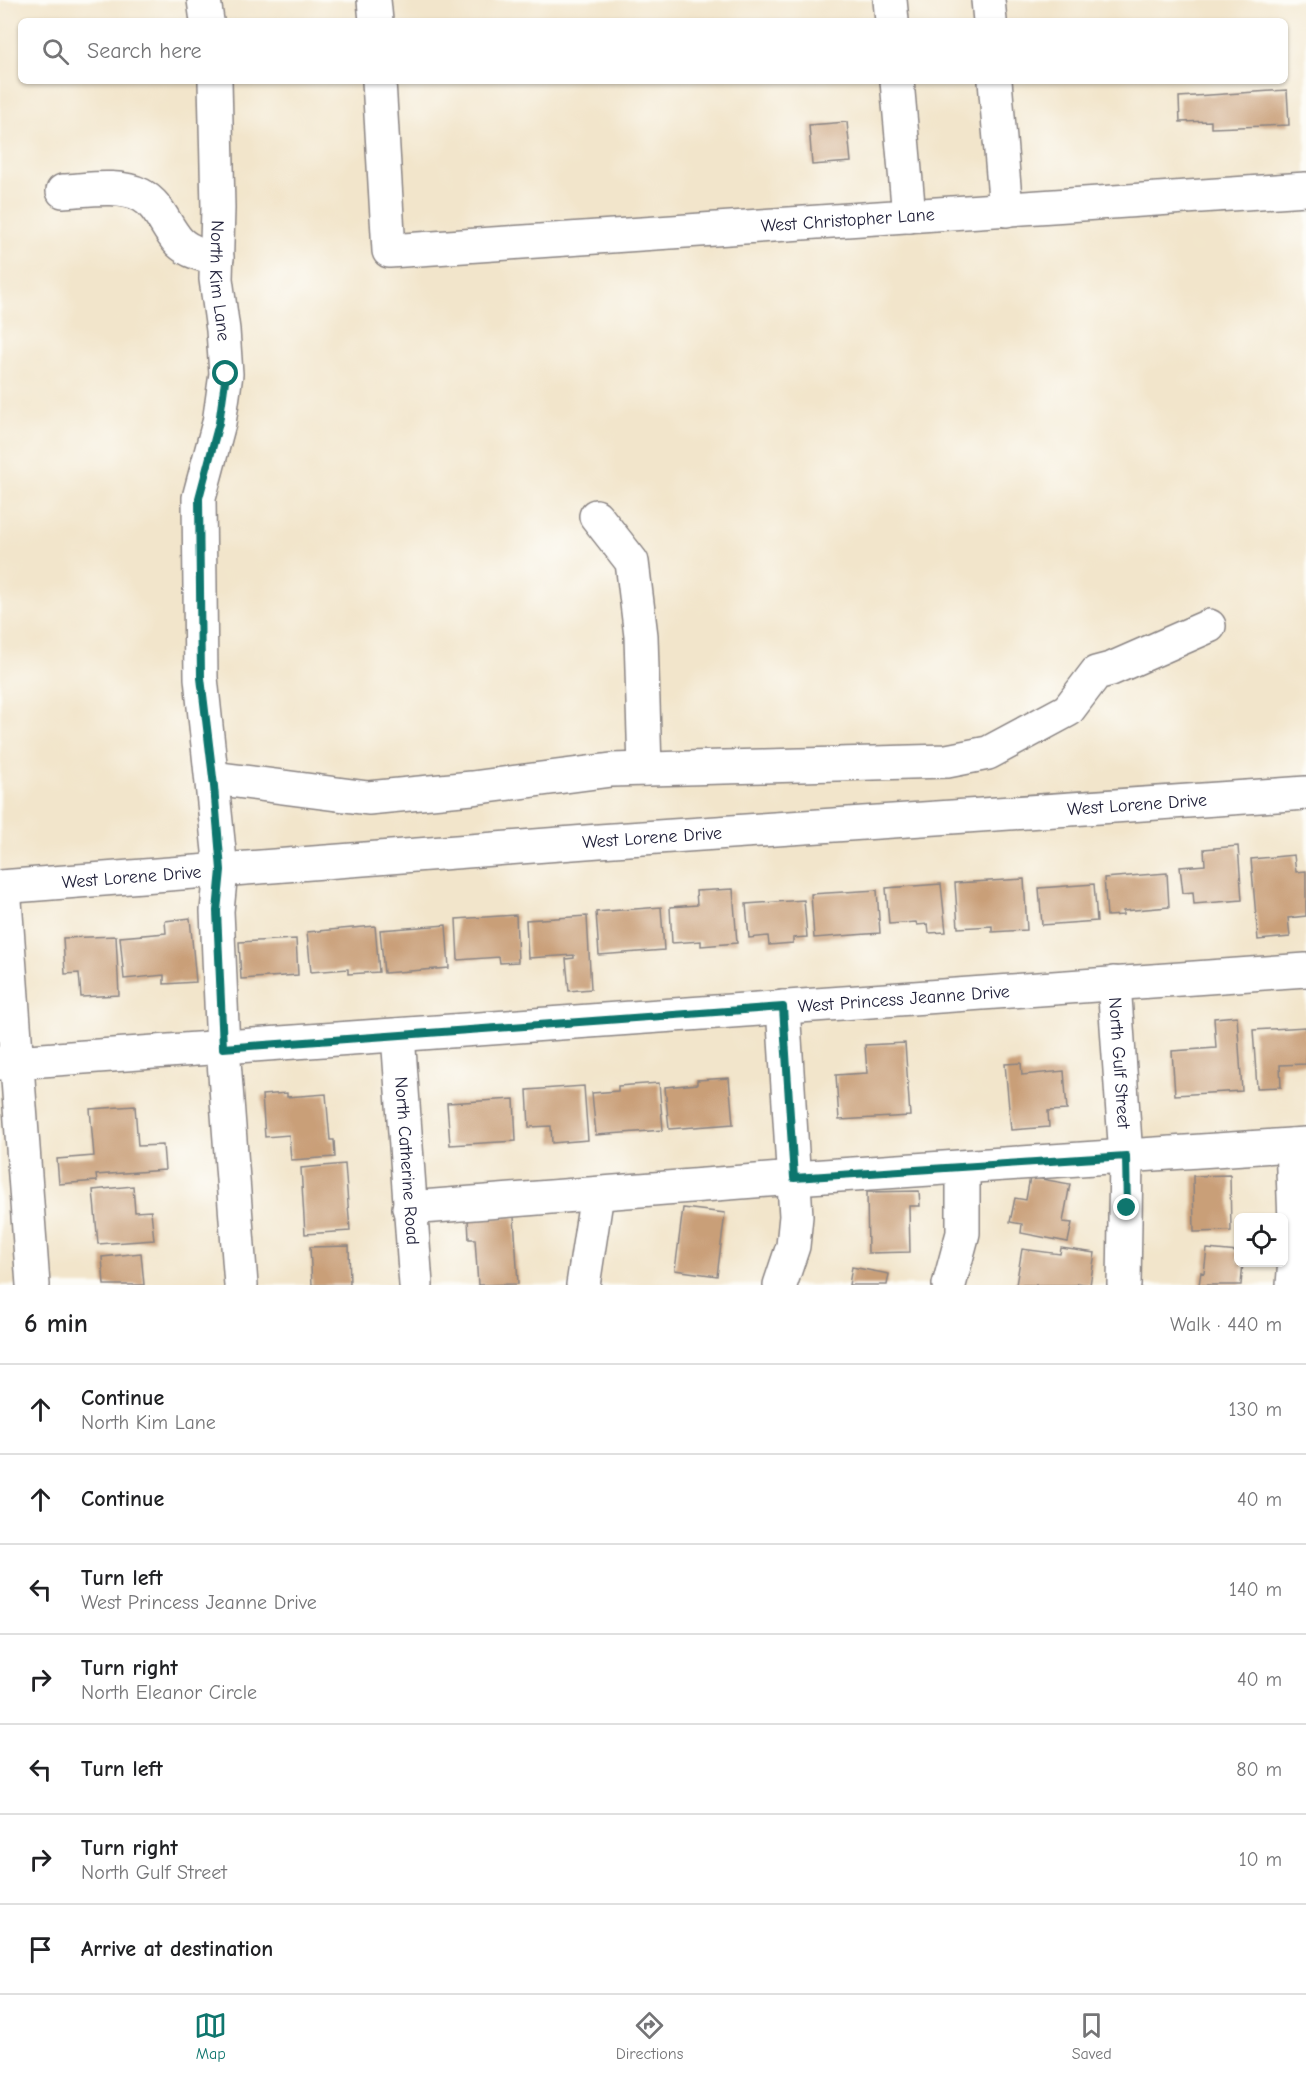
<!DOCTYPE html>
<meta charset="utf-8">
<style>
:root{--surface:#fff;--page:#f2f2f2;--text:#202124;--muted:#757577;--line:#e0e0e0;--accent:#0f766e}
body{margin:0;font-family:"Comic Neue",sans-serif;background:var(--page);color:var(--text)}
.controls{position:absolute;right:18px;bottom:18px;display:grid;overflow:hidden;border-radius:9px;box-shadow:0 2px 4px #0004}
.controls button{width:54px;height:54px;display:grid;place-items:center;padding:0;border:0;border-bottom:2px solid var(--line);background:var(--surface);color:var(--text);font:30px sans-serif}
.stop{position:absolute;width:18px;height:18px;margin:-14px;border:4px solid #0f766e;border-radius:50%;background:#fff}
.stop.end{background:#0f766e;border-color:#fff;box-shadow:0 2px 6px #0008}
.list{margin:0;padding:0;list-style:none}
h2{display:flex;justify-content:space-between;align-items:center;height:78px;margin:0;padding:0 24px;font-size:26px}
h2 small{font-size:20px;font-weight:400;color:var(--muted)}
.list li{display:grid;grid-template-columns:39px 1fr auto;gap:18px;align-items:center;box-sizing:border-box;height:90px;padding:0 24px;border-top:2px solid var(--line)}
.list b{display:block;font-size:22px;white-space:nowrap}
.list p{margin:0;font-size:20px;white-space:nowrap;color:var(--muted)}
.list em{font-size:20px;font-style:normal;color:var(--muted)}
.icon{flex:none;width:33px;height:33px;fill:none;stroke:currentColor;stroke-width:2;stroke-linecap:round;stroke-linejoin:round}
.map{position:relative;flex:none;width:1306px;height:1285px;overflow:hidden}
.search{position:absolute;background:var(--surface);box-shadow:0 2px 4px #0004;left:18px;right:18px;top:18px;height:66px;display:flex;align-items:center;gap:15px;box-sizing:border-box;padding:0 21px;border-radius:9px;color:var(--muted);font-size:22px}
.sheet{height:708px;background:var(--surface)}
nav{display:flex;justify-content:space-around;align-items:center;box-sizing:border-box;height:84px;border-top:2px solid var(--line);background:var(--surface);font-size:16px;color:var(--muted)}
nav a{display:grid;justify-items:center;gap:3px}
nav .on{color:var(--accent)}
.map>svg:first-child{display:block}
.building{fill:#c99f78}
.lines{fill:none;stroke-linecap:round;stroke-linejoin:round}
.minor-casing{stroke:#8a8483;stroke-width:36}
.minor{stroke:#fff;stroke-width:33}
.route{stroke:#0f766e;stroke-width:8}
.labels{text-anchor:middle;stroke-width:4.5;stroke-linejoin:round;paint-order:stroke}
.street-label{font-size:18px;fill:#22223b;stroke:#fdfcf7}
</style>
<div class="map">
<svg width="1306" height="1285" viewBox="0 0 1306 1285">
<rect width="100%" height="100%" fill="#fdfcf7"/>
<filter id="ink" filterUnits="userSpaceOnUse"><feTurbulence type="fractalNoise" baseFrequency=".0167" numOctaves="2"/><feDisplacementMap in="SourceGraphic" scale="12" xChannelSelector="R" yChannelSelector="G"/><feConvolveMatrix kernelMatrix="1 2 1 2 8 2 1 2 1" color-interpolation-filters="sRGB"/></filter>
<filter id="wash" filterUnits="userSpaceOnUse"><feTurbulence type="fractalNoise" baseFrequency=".008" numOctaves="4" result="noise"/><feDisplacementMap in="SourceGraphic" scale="24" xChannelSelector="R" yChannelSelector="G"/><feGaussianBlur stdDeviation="1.35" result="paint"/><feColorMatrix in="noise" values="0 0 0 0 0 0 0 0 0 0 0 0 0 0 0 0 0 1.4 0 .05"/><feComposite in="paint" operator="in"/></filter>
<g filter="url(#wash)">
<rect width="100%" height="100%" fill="#f2e5cb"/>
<g id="blocks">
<path class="building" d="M 1287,90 L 1289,125 L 1211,128 L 1211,121 L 1180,122 L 1179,97 Z
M 847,122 L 851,162 L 812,165 L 809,125 Z
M 1238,846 L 1242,900 L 1194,904 L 1193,892 L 1183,893 L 1180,867 L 1205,865 L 1204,849 Z
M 1294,855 L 1296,872 L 1306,871 L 1306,916 L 1288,918 L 1290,937 L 1258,940 L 1251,859 Z
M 1167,873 L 1169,907 L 1123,911 L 1123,915 L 1107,916 L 1104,878 Z
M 1024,879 L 1027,930 L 992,932 L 992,926 L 958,928 L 955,883 Z
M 941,884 L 946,932 L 929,933 L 928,924 L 917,925 L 916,922 L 889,924 L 886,888 Z
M 1094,884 L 1097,921 L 1042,925 L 1039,888 Z
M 733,889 L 737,943 L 701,946 L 701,941 L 672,943 L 670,907 L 697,905 L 696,891 Z
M 877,890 L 880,933 L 814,938 L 811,894 Z
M 804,900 L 807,937 L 793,938 L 793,943 L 769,945 L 768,936 L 749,938 L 746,904 Z
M 661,907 L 664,950 L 599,955 L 596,912 Z
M 516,915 L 518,962 L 500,963 L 499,957 L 458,960 L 456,919 Z
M 587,916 L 591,989 L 569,991 L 566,959 L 574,958 L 574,955 L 528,958 L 526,920 Z
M 190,918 L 196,982 L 164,984 L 164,975 L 124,979 L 120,937 L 166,933 L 165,921 Z
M 446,925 L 449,968 L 384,973 L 380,930 Z
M 375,926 L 379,972 L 348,974 L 348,969 L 311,972 L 307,932 Z
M 116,936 L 119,995 L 81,997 L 79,973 L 65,974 L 63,938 Z
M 296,939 L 298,975 L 241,979 L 239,942 Z
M 1237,1016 L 1242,1091 L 1175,1095 L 1172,1051 L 1216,1048 L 1214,1018 Z
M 1306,1027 L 1306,1064 L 1280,1065 L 1281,1087 L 1257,1088 L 1253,1030 Z
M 905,1043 L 910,1116 L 839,1120 L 836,1075 L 867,1073 L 865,1045 Z
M 1021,1063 L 1022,1075 L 1064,1071 L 1067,1110 L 1048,1111 L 1049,1127 L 1011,1130 L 1005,1064 Z
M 729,1078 L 733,1124 L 669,1129 L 665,1087 L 697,1084 L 697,1080 Z
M 659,1083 L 663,1130 L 596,1135 L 592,1093 L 618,1091 L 618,1086 Z
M 584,1086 L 588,1140 L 552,1143 L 551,1126 L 529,1127 L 527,1090 Z
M 287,1093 L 287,1097 L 326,1094 L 330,1140 L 334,1140 L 335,1157 L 291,1160 L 289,1135 L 265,1137 L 262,1095 Z
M 514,1099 L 516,1141 L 450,1145 L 447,1103 Z
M 135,1106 L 138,1146 L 163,1145 L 165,1170 L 96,1175 L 97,1181 L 59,1184 L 57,1159 L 94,1156 L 90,1109 Z
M 345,1164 L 350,1231 L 305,1234 L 301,1168 Z
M 1230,1175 L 1231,1231 L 1194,1232 L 1193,1176 Z
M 1030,1177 L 1070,1184 L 1063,1222 L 1072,1223 L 1068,1242 L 1021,1233 L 1022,1224 L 1010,1222 L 1015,1198 L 1026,1200 Z
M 133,1186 L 135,1212 L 151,1211 L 154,1240 L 98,1244 L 93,1190 Z
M 919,1191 L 920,1206 L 909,1206 L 910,1252 L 868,1253 L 867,1192 Z
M 683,1208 L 725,1213 L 717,1276 L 675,1270 Z
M 514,1217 L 518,1284 L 478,1285 L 475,1239 L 469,1239 L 468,1219 Z
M 349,1246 L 350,1285 L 312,1285 L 310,1247 Z
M 1061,1248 L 1095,1253 L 1090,1285 L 1078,1283 L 1077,1285 L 1016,1285 L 1022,1249 L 1060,1254 Z
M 1207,1249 L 1238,1252 L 1238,1262 L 1243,1262 L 1241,1285 L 1199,1285 L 1201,1272 L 1204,1273 Z
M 141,1253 L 144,1285 L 104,1285 L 102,1257 Z
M 852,1267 L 889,1274 L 887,1285 L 849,1285 Z"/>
</g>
</g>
<g filter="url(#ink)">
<use href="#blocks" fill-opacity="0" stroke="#8a8483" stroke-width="1.5"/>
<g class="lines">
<g class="minor-casing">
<g id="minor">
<path d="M 204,0 L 207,21"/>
<path d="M 374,0 L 376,21"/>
<path d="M 890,0 L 892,21"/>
<path d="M 988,0 L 990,21"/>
<path id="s1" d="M 215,81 L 218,208 L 216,279 L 223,330 L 226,374 L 219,423 L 199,498 L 201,678 L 221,870 L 217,911 L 223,1048 L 241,1285"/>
<path id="s2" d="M 379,81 L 389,251 L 1306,189"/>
<path d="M 897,81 L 909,216"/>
<path d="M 995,81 L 1006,210"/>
<path d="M 63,191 C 87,190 119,184 141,195 C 160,205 165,227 179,242 C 189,252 203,255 217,258"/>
<path d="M 596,516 L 632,562 L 641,636 L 645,769"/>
<path d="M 213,778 L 368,798 L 472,788 L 611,770 L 947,761 L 988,753 L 1068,710 L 1096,673 L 1111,669 L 1209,626"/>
<path id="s3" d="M 0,887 L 599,841 L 1306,793"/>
<path d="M 4,887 L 33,1285"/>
<path id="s4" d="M 1114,983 L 1126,1157 L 1124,1285"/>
<path id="s5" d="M 398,1035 L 416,1285"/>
<path id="s6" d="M 0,1063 L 1306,970"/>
<path d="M 1292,1145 L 1296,1247 L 1293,1285"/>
<path d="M 409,1208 L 794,1178 L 1306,1144"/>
<path d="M 583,1285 L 597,1194"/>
<path d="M 780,1285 L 793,1246 L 796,1216 L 783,1007"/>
<path d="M 949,1285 L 963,1233 L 963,1168"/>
</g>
</g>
<use href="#minor" class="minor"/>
</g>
</g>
<g class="lines" filter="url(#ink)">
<path class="route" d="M 226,374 L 219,423 L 199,498 L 201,678 L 214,786 L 221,870 L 217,911 L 223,1048 L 783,1007 L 794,1178 L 1126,1156 L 1127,1208"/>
</g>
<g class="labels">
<g class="street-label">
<text dy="6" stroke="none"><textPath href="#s2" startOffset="630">West Christopher Lane</textPath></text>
<text dy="6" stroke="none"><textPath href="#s1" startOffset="200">North Kim Lane</textPath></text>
<text dy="6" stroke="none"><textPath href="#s3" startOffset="1140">West Lorene Drive</textPath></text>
<text dy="6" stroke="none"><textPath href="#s3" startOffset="654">West Lorene Drive</textPath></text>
<text dy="6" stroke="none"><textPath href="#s3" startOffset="132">West Lorene Drive</textPath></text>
<text dy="6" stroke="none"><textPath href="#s6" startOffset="906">West Princess Jeanne Drive</textPath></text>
<text dy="6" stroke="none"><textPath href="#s4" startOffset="80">North Gulf Street</textPath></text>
<text dy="6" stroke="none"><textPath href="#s5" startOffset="126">North Catherine Road</textPath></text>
</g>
</g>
</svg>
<div class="controls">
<button><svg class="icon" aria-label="locate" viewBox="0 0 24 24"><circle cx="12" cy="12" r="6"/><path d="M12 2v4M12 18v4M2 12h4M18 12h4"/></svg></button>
</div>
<div class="stop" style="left:226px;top:374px"></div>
<div class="stop end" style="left:1127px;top:1208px"></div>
<div class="search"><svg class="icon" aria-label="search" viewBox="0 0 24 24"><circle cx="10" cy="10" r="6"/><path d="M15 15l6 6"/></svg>Search here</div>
</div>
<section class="sheet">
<h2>6 min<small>Walk · 440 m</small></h2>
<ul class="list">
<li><svg class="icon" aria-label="ahead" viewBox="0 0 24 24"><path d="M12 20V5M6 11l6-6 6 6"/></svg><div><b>Continue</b><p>North Kim Lane</p></div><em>130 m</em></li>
<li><svg class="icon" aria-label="ahead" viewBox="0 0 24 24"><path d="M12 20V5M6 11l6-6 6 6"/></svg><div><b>Continue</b></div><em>40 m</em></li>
<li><svg class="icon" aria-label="left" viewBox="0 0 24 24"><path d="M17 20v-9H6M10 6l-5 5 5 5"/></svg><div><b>Turn left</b><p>West Princess Jeanne Drive</p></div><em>140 m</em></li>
<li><svg class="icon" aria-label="right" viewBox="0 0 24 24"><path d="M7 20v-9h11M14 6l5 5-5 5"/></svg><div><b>Turn right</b><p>North Eleanor Circle</p></div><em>40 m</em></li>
<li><svg class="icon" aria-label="left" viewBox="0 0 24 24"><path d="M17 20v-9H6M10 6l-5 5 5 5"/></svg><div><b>Turn left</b></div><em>80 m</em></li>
<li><svg class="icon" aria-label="right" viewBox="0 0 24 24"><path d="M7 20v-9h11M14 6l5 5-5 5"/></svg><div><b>Turn right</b><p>North Gulf Street</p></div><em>10 m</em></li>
<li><svg class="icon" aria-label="arrive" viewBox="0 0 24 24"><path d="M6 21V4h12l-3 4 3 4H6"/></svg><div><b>Arrive at destination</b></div></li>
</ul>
</section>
<nav>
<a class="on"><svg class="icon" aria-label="map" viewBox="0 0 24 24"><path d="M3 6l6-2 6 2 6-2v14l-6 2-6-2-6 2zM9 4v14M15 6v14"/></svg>Map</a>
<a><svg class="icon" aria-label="directions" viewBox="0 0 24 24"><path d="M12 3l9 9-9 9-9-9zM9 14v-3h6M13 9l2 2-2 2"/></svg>Directions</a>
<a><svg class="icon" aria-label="saved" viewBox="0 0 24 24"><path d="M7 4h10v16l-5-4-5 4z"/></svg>Saved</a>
</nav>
